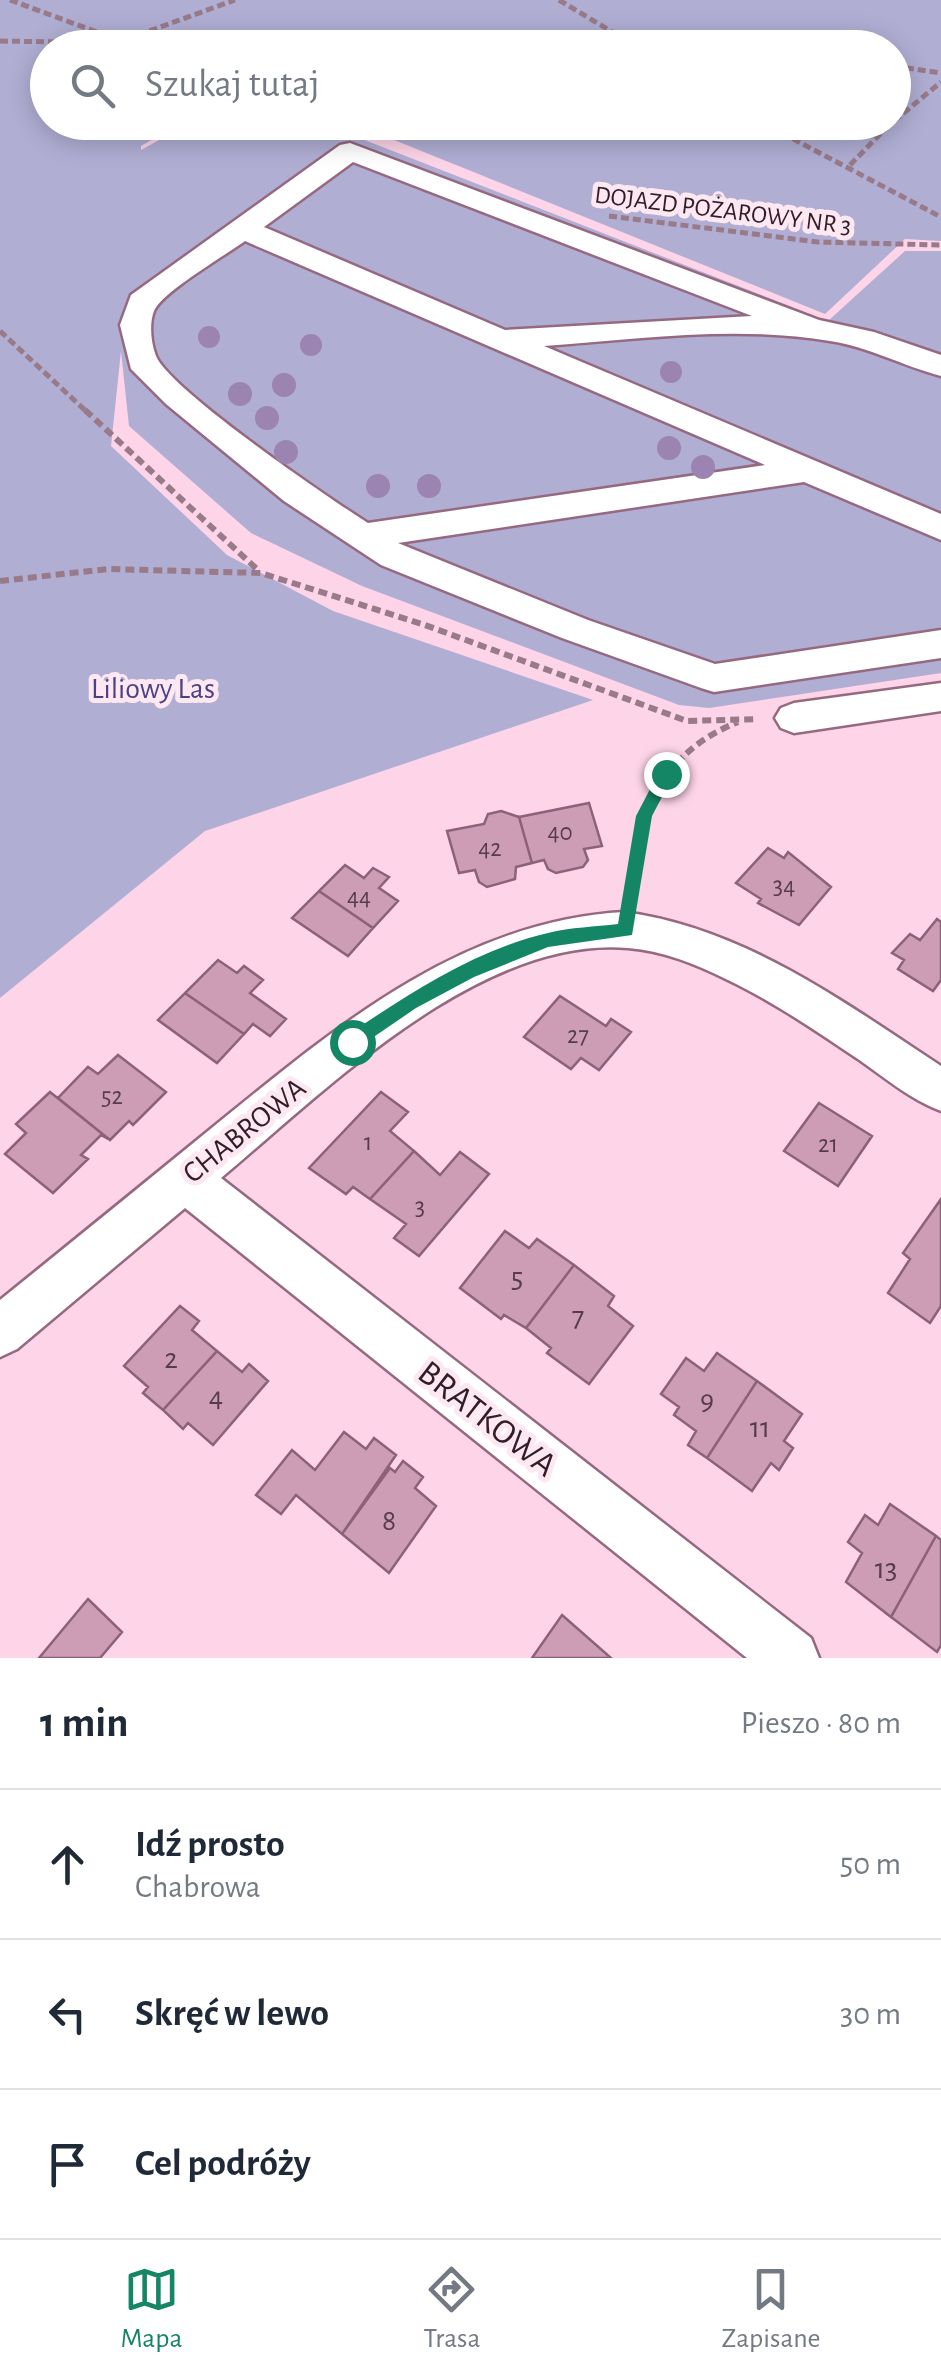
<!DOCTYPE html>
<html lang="pl">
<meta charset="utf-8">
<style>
:root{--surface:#fff;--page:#f6f6f7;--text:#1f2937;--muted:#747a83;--line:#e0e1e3;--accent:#158665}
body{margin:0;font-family:"Alegreya Sans",sans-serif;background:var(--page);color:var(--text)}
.stop{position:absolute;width:30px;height:30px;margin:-22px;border:8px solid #158665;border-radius:50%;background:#fff}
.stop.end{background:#158665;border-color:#fff;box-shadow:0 2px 10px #0008}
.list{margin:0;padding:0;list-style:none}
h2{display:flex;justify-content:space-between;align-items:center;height:130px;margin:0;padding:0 40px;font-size:42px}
h2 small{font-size:32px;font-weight:400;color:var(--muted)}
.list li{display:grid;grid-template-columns:65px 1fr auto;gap:30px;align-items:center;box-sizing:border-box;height:150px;padding:0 40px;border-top:2px solid var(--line)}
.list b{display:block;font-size:38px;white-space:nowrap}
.list p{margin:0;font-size:32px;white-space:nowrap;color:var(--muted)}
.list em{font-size:32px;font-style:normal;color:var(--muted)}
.icon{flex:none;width:55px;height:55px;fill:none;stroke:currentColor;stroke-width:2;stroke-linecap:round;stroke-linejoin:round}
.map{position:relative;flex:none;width:941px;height:1658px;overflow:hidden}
.search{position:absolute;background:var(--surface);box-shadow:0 5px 25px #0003;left:30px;right:30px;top:30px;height:110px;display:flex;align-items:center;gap:25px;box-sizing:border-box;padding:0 35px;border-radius:55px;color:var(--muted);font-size:38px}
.sheet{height:580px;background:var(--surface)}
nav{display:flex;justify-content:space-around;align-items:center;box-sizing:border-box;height:140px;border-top:2px solid var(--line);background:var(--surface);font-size:28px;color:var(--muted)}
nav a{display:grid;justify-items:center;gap:5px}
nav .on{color:var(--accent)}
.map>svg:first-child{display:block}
.green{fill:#b0aed3}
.building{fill:#cd9db5;stroke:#8d6178;stroke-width:2.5}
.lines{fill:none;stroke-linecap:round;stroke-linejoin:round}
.street-casing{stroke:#966980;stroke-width:5}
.path-far1{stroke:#987a89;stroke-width:5;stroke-dasharray:8 4;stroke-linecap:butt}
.path{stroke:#987a89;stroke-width:6;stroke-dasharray:9 5;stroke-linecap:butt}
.street{fill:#fff;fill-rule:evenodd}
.tree{fill:#9b84b2}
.route{fill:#158665}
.labels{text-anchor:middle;stroke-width:10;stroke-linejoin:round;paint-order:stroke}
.far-street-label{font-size:25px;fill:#301d27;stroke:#fde8f2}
.number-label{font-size:25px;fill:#573d4a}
.park-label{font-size:30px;fill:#4b4286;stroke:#fde8f2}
.street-label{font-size:30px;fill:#301d27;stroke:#fde8f2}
.near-number-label{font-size:30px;fill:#573d4a}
.near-street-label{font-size:35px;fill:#301d27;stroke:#fde8f2}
</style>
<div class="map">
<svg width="941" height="1658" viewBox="0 0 941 1658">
<rect width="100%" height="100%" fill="#fdd4e8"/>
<path class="green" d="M 0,0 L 941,0 L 941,241 L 905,239 L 825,314 L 352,123 L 894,122 L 894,48 L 48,48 L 48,122 L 181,123 L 141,146 L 141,150 L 190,123 L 321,123 L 828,321 L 905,251 L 941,251 L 941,673 L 709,708 L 679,705 L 362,586 L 251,533 L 129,426 L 121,351 L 111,446 L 227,555 L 333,611 L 593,700 L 205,831 L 0,998 Z"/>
<path class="building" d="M 589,803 L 602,846 L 584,849 L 588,860 L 583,867 L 556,873 L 548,869 L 544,860 L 532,863 L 519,817 Z
M 501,811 L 519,817 L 532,863 L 516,867 L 515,879 L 487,887 L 479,882 L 475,870 L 459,873 L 447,831 L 484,824 L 488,814 Z
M 768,848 L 784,858 L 788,852 L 831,887 L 799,925 L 758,903 L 761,899 L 736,883 Z
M 345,865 L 364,878 L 373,868 L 389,877 L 379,888 L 398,901 L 373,928 L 319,891 Z
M 319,891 L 373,928 L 348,956 L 292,918 Z
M 937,919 L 941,922 L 941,980 L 933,991 L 898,969 L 904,960 L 892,953 L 910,934 L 920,940 Z
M 218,960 L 237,973 L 244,966 L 263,980 L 250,993 L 286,1019 L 270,1036 L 253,1024 L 244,1034 L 185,993 Z
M 185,993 L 244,1034 L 217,1063 L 158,1020 Z
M 560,996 L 606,1026 L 611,1019 L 631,1032 L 599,1070 L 581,1058 L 571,1069 L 524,1037 Z
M 118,1055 L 166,1092 L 133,1125 L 129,1121 L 110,1140 L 58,1098 L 88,1067 L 98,1074 Z
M 50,1092 L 110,1140 L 101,1135 L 81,1155 L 88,1159 L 53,1193 L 5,1154 L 26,1133 L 16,1124 Z
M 381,1092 L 408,1112 L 390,1131 L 414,1151 L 370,1199 L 353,1187 L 346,1194 L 309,1168 Z
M 819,1103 L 872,1136 L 838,1186 L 784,1151 Z
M 414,1151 L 440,1175 L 460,1152 L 489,1174 L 419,1256 L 394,1238 L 406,1224 L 370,1199 Z
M 941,1199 L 941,1306 L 930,1323 L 888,1293 L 910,1259 L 903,1253 Z
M 505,1231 L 529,1248 L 537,1239 L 574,1265 L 526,1328 L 504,1315 L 501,1319 L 460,1288 Z
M 574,1265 L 614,1296 L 608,1306 L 633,1326 L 589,1384 L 547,1353 L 551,1348 L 526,1328 Z
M 180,1306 L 199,1321 L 192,1330 L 217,1351 L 163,1410 L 143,1393 L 148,1387 L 124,1366 Z
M 217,1351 L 242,1372 L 249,1364 L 268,1381 L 213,1445 L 188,1423 L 183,1429 L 163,1410 Z
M 717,1353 L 757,1381 L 707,1458 L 688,1445 L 696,1431 L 674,1415 L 679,1407 L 661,1394 L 686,1358 L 704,1371 Z
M 757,1381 L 802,1414 L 784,1441 L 793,1448 L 779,1470 L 771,1463 L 752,1491 L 707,1458 Z
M 344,1432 L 366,1449 L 374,1438 L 396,1455 L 342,1534 L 296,1495 L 281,1514 L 256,1495 L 292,1450 L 315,1470 Z
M 403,1461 L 423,1477 L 415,1488 L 436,1506 L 389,1573 L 342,1534 L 390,1468 L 395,1472 Z
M 890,1504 L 936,1536 L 891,1617 L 846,1582 L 862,1553 L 848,1542 L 865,1515 L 878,1525 Z
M 936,1536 L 941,1540 L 941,1645 L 937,1652 L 891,1617 Z
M 88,1599 L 122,1632 L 100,1658 L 39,1658 Z
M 562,1615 L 611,1658 L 532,1658 Z"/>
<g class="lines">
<g class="street-casing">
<path id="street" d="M 350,143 L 819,320 L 874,332 L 941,355 L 941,376 C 903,366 869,347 830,341 C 737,325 637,339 544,346 L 941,514 L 941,540 L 804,482 L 398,543 L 588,620 L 715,664 L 941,630 L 941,658 L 714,692 L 701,688 L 562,638 L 381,565 L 284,501 L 166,404 L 131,369 L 120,325 L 131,295 L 340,145 ZM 353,162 L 752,316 L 505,330 L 264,227 ZM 245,241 L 765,465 L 368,523 C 330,499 170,390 156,356 C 151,343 149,324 154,311 C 162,292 226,255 245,241 Z
M 941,683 L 941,711 L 794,733 L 781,728 L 775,718 L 781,708 L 794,703 Z
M 624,912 C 744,928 842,1001 941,1066 L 941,1111 C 911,1100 884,1077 858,1059 C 816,1031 774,1002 728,980 C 696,964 664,951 628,948 C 480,935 325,1091 221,1178 L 811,1638 L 819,1658 L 747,1658 L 185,1208 L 17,1349 L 0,1357 L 0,1300 C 71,1243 142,1185 213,1127 C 335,1028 460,921 624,912 Z"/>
</g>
<path class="path-far1" d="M 10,0 L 113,38
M 559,0 L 639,48
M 127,39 L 235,0
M 0,41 L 405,48
M 894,66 L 941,73
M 894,121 L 941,82
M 761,122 L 941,217
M 850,165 L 892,122
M 609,216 L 818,242 L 941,245
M 0,331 L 88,413"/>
<path class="path" d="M 85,410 L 259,571
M 0,581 L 108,569 L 261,573 L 425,625 L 687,721 L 758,719
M 631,894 C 645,814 656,755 738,722"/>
<use href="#street" class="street"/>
</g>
<g class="tree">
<circle cx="209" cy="337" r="11"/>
<circle cx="311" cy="345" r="11"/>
<circle cx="671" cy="372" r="11"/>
<circle cx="284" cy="385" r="12"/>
<circle cx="240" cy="394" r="12"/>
<circle cx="267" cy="418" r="12"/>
<circle cx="669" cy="448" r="12"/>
<circle cx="286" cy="452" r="12"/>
<circle cx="703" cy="467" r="12"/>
<circle cx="378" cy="486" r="12"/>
<circle cx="429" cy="486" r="12"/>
</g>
<path class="route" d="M 666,768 L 674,774 L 652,816 L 632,935 L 548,947 L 474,977 L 416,1008 L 359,1047 L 346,1047 L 346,1036 C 407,995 476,949 548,933 C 571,927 595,927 618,924 L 636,816 L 660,770 Z"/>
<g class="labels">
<g class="far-street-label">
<text transform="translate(723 209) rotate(7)" y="9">DOJAZD POŻAROWY NR 3</text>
</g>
<g class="number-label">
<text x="560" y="840">40</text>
<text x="490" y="856">42</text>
<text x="784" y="894">34</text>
<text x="359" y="905">44</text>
<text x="578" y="1043">27</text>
<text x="112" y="1104">52</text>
<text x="368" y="1150">1</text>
<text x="828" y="1152">21</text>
<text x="420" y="1215">3</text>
</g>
<g class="park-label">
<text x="153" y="698">Liliowy Las</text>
</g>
<g class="street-label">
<text transform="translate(244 1130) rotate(-39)" y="10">CHABROWA</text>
</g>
<g class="near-number-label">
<text x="517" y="1287">5</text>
<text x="578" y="1326">7</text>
<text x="171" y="1368">2</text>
<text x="216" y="1406">4</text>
<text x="707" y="1410">9</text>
<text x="760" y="1437">11</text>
<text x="389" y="1530">8</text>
<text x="886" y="1578">13</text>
</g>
<g class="near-street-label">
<text transform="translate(488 1418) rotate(38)" y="12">BRATKOWA</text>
</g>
</g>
</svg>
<div class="stop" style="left:352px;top:1042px"></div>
<div class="stop end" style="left:666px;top:774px"></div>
<div class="search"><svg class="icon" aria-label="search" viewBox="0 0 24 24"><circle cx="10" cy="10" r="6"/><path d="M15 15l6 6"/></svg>Szukaj tutaj</div>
</div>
<section class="sheet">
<h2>1 min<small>Pieszo · 80 m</small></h2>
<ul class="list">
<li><svg class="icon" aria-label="ahead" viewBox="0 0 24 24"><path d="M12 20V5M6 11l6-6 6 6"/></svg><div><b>Idź prosto</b><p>Chabrowa</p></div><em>50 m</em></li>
<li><svg class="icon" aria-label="left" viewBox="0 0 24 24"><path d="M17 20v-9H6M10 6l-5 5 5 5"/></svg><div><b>Skręć w lewo</b></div><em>30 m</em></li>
<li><svg class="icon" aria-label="arrive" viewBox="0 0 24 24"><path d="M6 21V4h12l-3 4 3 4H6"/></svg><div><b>Cel podróży</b></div></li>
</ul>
</section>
<nav>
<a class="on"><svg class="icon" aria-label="map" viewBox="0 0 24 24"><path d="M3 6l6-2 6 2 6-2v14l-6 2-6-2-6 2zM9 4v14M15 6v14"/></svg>Mapa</a>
<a><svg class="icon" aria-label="directions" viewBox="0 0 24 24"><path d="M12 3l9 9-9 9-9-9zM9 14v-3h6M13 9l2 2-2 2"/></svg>Trasa</a>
<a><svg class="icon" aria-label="saved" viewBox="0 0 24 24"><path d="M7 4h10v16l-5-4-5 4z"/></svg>Zapisane</a>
</nav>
